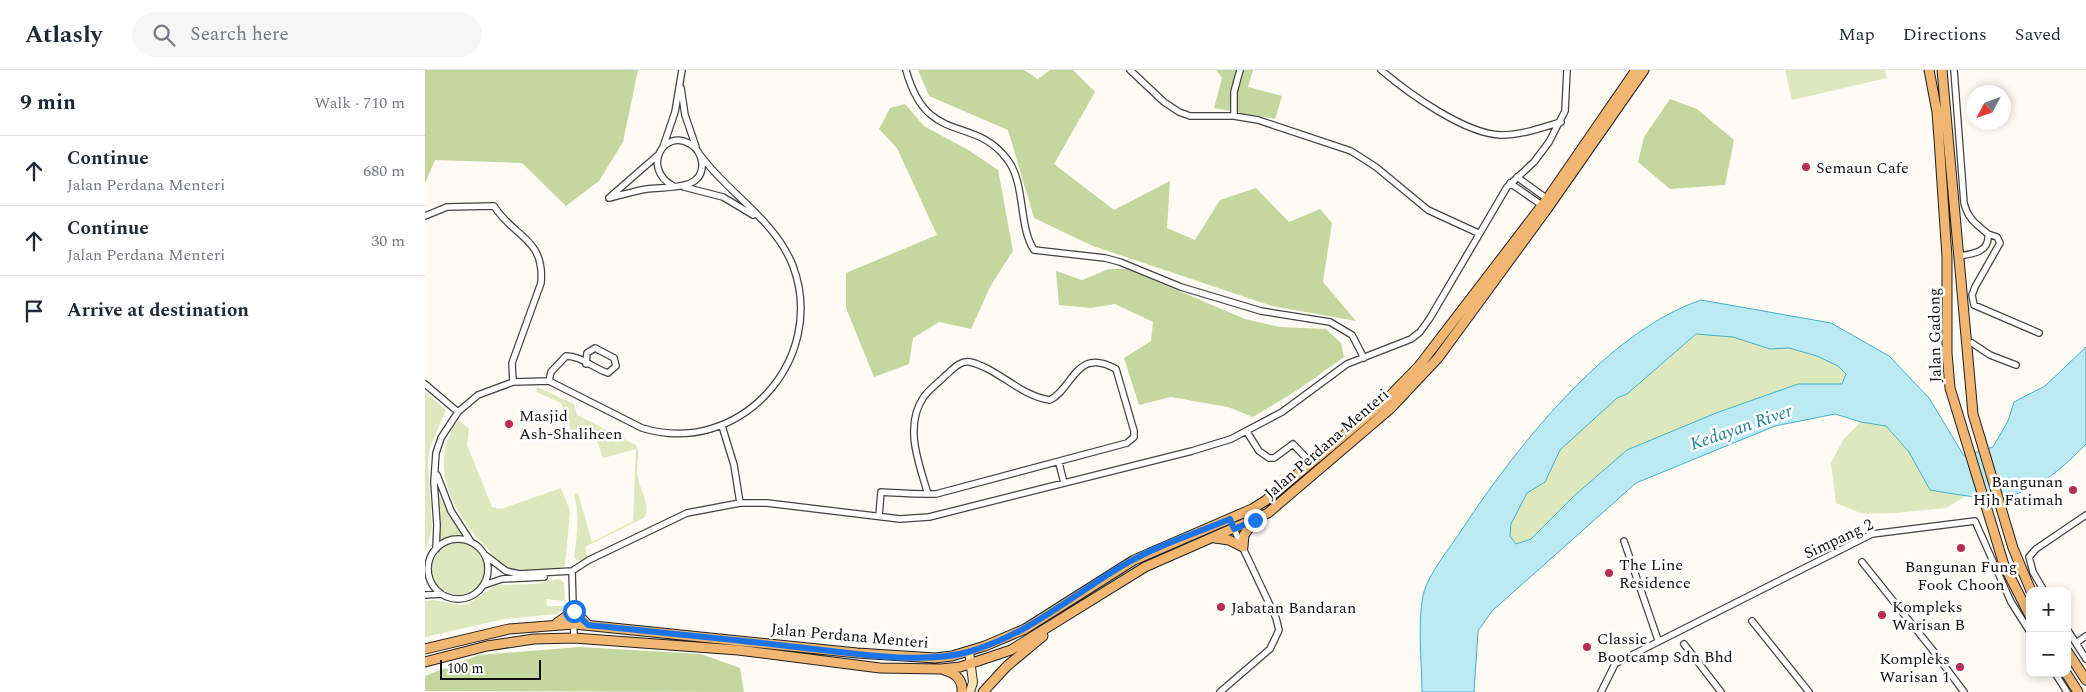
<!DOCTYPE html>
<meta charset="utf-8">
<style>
:root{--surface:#fff;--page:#f6f6f7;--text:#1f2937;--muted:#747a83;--line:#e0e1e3}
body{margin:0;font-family:Spectral,serif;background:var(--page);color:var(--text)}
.controls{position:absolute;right:15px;bottom:15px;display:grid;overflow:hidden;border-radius:10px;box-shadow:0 2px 8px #0003}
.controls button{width:45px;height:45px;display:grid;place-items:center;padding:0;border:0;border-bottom:1px solid var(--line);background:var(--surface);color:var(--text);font:25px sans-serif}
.compass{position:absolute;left:1541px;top:15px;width:45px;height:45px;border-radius:50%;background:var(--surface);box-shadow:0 2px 8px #0003;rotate:229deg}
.scale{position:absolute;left:15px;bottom:12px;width:101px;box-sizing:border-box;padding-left:5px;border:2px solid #101010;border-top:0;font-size:14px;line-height:18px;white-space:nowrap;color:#101010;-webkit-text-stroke:4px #fff;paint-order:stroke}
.stop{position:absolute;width:15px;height:15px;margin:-11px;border:4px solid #1a73e8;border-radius:50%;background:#fff}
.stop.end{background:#1a73e8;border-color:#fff;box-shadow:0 1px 5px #0008}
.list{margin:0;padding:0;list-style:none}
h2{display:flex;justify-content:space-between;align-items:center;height:65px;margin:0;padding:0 20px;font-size:21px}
h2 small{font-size:16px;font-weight:400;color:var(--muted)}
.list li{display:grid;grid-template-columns:32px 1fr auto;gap:15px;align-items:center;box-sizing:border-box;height:70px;padding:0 20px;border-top:1px solid var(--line)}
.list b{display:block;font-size:19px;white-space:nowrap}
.list p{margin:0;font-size:16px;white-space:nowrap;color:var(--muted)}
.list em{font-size:16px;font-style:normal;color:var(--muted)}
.icon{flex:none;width:28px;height:28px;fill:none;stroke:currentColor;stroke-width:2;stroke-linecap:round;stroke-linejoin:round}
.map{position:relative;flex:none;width:1661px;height:622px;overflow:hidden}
header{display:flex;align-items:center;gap:30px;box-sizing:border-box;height:70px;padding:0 25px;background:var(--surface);border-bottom:1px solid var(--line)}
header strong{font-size:24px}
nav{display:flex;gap:28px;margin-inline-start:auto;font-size:18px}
.search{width:350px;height:45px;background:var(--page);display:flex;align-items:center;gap:12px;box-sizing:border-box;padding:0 18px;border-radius:28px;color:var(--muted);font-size:19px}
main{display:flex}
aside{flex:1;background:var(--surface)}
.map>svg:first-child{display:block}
.green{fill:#dde8be}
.forest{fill:#c4d79f}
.water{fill:#bbeaf3;stroke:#46aec6;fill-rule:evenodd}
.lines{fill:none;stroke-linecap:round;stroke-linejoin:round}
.street-casing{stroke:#434343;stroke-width:8}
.secondary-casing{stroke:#323232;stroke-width:10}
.primary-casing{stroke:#212121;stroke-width:11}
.street{stroke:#fff;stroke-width:5.5}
.secondary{stroke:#fae3b3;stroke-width:8}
.primary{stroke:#f0b672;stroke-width:9}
.route{stroke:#1a73e8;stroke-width:6}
.poi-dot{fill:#b92f53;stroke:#fff;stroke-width:2}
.labels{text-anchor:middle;stroke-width:5;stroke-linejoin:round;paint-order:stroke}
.poi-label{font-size:16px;fill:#101010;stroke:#fff;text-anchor:start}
.street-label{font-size:16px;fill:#101010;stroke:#fff}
.water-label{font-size:18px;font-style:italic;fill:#20809c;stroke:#fff}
</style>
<header>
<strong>Atlasly</strong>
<div class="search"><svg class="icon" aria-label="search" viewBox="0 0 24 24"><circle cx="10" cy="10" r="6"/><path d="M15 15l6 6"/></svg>Search here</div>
<nav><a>Map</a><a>Directions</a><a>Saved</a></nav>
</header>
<main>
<aside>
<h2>9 min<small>Walk · 710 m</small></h2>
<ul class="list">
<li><svg class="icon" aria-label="ahead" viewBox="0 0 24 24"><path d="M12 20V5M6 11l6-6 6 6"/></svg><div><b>Continue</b><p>Jalan Perdana Menteri</p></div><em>680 m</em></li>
<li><svg class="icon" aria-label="ahead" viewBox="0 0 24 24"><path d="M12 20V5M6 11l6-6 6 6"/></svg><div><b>Continue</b><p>Jalan Perdana Menteri</p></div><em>30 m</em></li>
<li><svg class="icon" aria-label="arrive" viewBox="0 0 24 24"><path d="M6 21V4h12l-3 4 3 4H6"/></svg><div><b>Arrive at destination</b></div></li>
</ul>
</aside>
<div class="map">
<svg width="1661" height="622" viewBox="0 0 1661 622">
<rect width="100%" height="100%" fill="#fefaf4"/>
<path class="green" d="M 1360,0 L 1460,0 L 1462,8 L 1367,30 Z
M 1272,264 L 1308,267 L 1345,279 L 1364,278 L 1392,286 L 1413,296 L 1421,304 L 1417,314 L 1372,314 L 1291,343 L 1202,380 L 1150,425 L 1106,469 L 1091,474 L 1085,466 L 1086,454 L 1102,423 L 1120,412 L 1135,380 L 1192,328 L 1202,324 Z
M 112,317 L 149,334 L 152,345 L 211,375 C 216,385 212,391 212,401 C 212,418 226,430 220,447 L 160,477 L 163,489 L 152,491 L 149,487 C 152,465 155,446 149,424 L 153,423 L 167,472 L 208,451 L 211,379 L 178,388 L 170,365 L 151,372 L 136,333 L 111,322 Z
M 0,322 L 21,340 L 5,377 L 3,393 L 7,457 L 0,484 Z
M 34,350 L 44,359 L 42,375 L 67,437 L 76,439 L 136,418 L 145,441 L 140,495 C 134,500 126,499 118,500 C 108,501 91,502 81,497 C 72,493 69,485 63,479 C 29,447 0,392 34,350 Z
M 1436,352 L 1461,356 L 1484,382 L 1505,420 L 1541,426 L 1521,438 L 1470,443 L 1438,444 L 1411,433 L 1406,393 L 1418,370 Z
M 14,425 L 26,448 L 39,466 L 29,465 L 13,471 L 15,457 Z
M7 499a26 26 0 1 1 52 0a26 26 0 1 1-52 0Z
M 134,509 L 139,513 L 140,531 L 121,529 L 122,536 L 141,536 L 132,544 L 79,549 L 0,567 L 0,531 L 8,530 L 36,535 L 45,533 L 71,515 L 111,514 Z"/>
<path class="forest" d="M 0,0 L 213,0 L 198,72 L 174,111 L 141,136 L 97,93 L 10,90 L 0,113 Z
M 493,0 L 599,0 L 613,9 L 625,0 L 648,0 L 670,22 L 629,94 L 689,140 L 745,111 L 742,158 L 770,170 L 795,130 L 831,118 L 864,152 L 895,139 L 907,153 L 898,212 L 931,251 L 847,236 L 668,176 L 609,148 L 583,60 L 504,26 Z
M 791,0 L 828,0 L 823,17 L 857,26 L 850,49 L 789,38 L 797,8 Z
M 1245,29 L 1272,39 L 1309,70 L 1300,115 L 1245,119 L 1213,92 L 1219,67 Z
M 480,34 L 499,56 L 545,81 L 573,100 L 588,181 L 566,215 L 546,259 L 514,252 L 488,268 L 484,294 L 449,307 L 421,238 L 421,203 L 512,165 L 472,78 L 454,59 L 465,38 Z
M 684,199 L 702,199 L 820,249 L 855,257 L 901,259 L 916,273 L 919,287 L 874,319 L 828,347 L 803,337 L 746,327 L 714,335 L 699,288 L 726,271 L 728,252 L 690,234 L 666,238 L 634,235 L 631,201 L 657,210 Z
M 154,577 L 276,584 L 315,598 L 319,622 L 0,621 L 0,606 L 54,585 Z"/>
<path class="water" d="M 1276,230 L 1406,253 L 1464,286 L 1504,328 L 1539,386 L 1568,377 L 1583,351 L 1589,332 L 1620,316 L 1661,277 L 1661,374 C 1639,397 1616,417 1585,426 C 1568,432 1524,423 1505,420 L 1484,382 L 1461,356 L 1436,352 L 1410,344 L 1350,356 L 1211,413 L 1067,541 L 1053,561 L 1049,622 L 997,622 C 997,594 991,540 1001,516 C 1009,497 1024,479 1036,461 C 1089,380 1181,262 1276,230 ZM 1271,264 L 1308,267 L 1345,279 L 1364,278 L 1392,286 L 1413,296 L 1421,304 L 1417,314 L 1373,314 L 1291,343 L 1202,380 L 1150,425 L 1106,469 L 1091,474 L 1085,466 L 1086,454 L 1102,423 L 1120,412 L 1135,380 L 1192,328 L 1202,324 Z"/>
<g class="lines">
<g class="street-casing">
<path id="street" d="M 481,0 C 502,77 548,44 582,89 C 601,113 593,156 609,180 L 680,188 L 695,192 L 756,217 L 836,241 L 905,252 L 927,265 L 939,288
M 705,0 L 739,32 L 754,42 L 765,46 L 809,46 L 833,50 L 926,81 L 951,97 L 1003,140 L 1053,163
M 956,0 C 983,23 1040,64 1076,65 C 1097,65 1116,58 1136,52
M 1529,0 L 1539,133 C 1543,149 1551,154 1563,164 C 1565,182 1548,184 1534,186
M 256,18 L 260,45 L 271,77
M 809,46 L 809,22 L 815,0
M 238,77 L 250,42 L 257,0
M 1092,107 L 1125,131
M 1085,113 L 1118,136
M 259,117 L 298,127 L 328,145
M 186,126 L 233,85
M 184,128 C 197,125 209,121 222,119 C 240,116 279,122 277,93 C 276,85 272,78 265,74 C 239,58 216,98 248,116
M 0,146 L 22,137 L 69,136 C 88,167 120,168 116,213 L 87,293 L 88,312
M 1563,164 L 1572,167 L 1575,173 L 1550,217 L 1547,225 L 1549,235 L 1614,263
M 1541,272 L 1547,273 L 1565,285 L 1591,295
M 124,311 L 126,302 L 141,286 C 156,286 168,298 183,303 L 191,296 L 189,288 L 170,278 L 162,283 L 161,294
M 0,314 L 33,342
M 297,356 L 309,395 L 315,433
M 822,362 L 834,381 L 844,388 L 849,388 L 868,374 L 886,393
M 634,393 L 639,413
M 12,405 L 26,441 L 46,472
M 454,446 L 456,422 C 475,423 493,424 511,424 L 702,373 L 709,367 L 709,361 L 691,299 C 651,276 648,319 625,330 C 595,326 574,299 545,292 C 535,290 527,300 520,306 C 513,313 503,320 498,328 C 479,357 494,394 503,424
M3 499a30 30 0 1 1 60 0a30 30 0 1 1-60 0Z
M 1199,471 L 1233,570
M 11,479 L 12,455 L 9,412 L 11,383 L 16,368 L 33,342 L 53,325 L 88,312 L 124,311 L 217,358 C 314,388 403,290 368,196 C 350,150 304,124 276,86
M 60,485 L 81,501 L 94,504 L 147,501 L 164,490 L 262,443 L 315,433 L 342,433 L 475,449 L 504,447 L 767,381 L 806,369 L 857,342 L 922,294 L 986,269 L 995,262 L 1005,248 L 1082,117 L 1109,92 L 1124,72 L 1140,41 L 1142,0
M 1437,492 L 1506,578 L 1539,622
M 147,501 L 149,568
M 59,515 L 77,509 L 119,507
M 1619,521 L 1608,502 L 1604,487 L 1611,479 L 1661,445
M 0,525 L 16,524
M 1327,551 L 1384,622
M 1642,559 L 1661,589
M 1651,573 L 1661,566
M 1259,574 L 1296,622
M 1630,603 L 1642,622
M 795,622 L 845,579 L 854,560 L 851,548 L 808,457
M 1176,622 L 1190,594 L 1195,591 L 1447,464 L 1550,451 L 1586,532 L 1605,562"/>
</g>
<g class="secondary-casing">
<path id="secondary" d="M 544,582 L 548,612 L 545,622"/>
</g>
<g class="primary-casing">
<path id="primary" d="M 1504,0 L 1512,42 L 1514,69 L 1522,187 L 1522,283 L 1525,318 L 1579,495 L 1605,546
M 1517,0 L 1548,344 L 1588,478 L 1606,521
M 790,468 L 804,470 L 818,477
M 818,477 L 819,465 L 828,452
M 132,553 L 149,541 L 163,555
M 0,579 L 84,559 L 149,554 L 432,583 L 510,588 L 527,586 L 560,576 L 600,559 L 709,490 L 827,439 L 840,431 L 959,332 L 994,296 L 1122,129 L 1211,0
M 1642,581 L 1661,610
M 0,592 L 62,576 L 109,569 L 149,568 L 313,580 L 455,598 L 516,599 L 535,597 L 586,580 L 720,497 L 843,443 L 966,338 L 1013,288 L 1122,139 L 1219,0
M 519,600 C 530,603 538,609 537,622
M 1641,603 L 1653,622
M 558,622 L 582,596 L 618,566"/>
</g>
<use href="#street" class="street"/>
<use href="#secondary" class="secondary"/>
<use href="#primary" class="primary"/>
</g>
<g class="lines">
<path class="route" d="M 149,541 L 163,555 C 229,562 296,568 362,576 C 414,581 494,596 543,582 C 603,565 645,527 697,496 C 731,476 769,464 805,449 L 809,459 L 830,450"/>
</g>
<g class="poi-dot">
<circle cx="1381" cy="97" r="5"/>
<circle cx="84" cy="354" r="5"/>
<circle cx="1648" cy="420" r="5"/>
<circle cx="1536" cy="478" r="5"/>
<circle cx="1184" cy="503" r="5"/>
<circle cx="796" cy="537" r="5"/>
<circle cx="1457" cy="545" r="5"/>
<circle cx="1162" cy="577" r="5"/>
<circle cx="1535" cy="597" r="5"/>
</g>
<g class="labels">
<g class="poi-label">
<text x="1391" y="103">Semaun Cafe</text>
<text x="94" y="351">Masjid<tspan x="94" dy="18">Ash-Shaliheen</tspan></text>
<text x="1638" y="417" text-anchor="end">Bangunan<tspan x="1638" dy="18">Hjh Fatimah</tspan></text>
<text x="1194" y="500">The Line<tspan x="1194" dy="18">Residence</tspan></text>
<text x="1536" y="502" text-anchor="middle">Bangunan Fung<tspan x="1536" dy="18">Fook Choon</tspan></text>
<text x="1467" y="542">Kompleks<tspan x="1467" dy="18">Warisan B</tspan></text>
<text x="806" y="543">Jabatan Bandaran</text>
<text x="1172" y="574">Classic<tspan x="1172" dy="18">Bootcamp Sdn Bhd</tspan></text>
<text x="1525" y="594" text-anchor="end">Kompleks<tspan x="1525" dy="18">Warisan 1</tspan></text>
</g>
<g class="street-label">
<text transform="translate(1509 265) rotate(-91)" y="6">Jalan Gadong</text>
<text transform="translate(901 373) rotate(-41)" y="6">Jalan Perdana Menteri</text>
<text transform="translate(1413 468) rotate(-25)" y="6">Simpang 2</text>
<text transform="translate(425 565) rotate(5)" y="6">Jalan Perdana Menteri</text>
</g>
<g class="water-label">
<text transform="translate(1316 357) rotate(-19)" y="6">Kedayan River</text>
</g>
</g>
</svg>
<div class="controls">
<button>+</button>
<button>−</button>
</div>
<svg class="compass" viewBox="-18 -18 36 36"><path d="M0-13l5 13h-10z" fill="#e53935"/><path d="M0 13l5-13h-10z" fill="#747a83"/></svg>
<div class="scale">100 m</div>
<div class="stop" style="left:149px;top:541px"></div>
<div class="stop end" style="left:830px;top:450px"></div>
</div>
</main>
